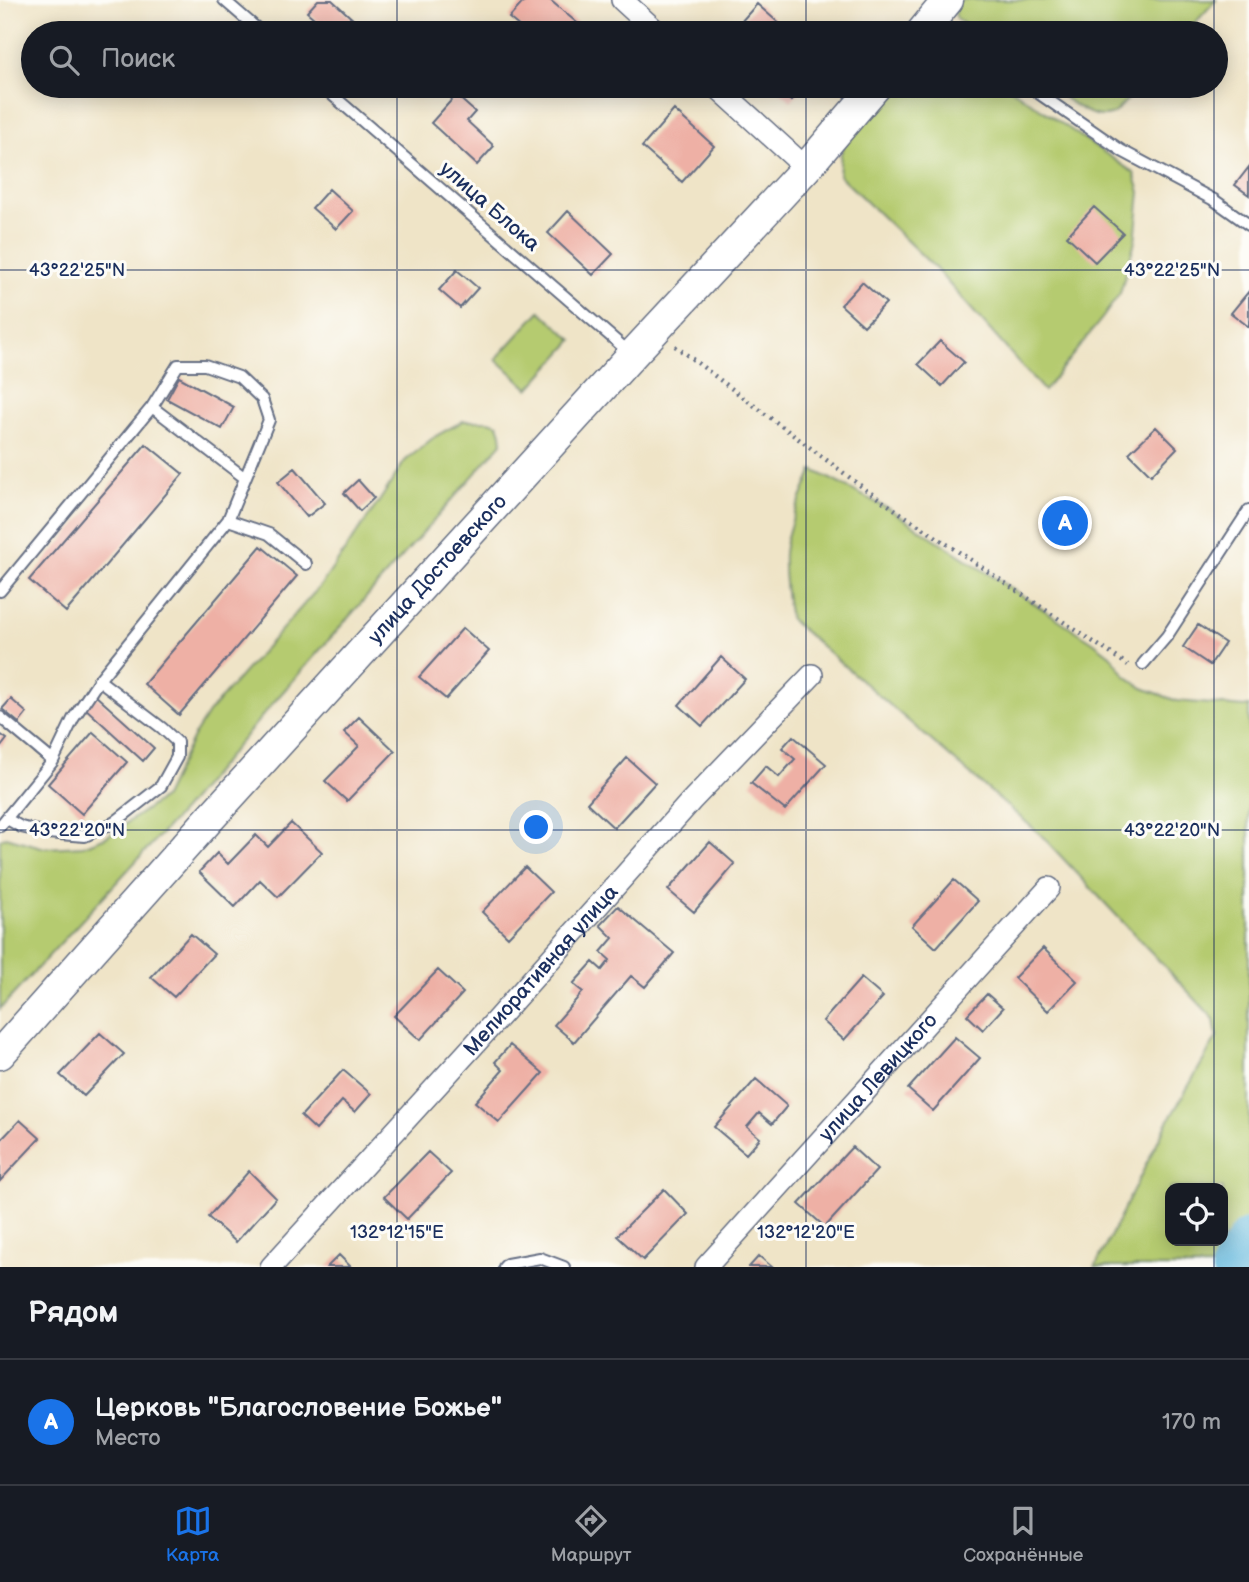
<!DOCTYPE html>
<html lang="ru">
<meta charset="utf-8">
<style>
:root{--surface:#171b24;--page:#242831;--text:#f1f3f6;--muted:#9ea1a6;--line:#363941;--accent:#1a73e8}
body{margin:0;font-family:"Balsamiq Sans",sans-serif;background:var(--page);color:var(--text)}
.controls{position:absolute;right:21px;bottom:21px;display:grid;overflow:hidden;border-radius:14px;box-shadow:0 4px 18px #0003}
.controls button{width:63px;height:63px;display:grid;place-items:center;padding:0;border:0;border-bottom:2px solid var(--line);background:var(--surface);color:var(--text);font:35px sans-serif}
.you{position:absolute;left:537px;top:828px;width:24px;height:24px;margin:-18px;border:5px solid #fff;border-radius:50%;background:#1a73e8;box-shadow:0 0 0 10px #1a73e833}
.badge{display:grid;place-items:center;width:46px;height:46px;border-radius:50%;background:var(--accent);color:#fff;font-size:23px;font-weight:700}
.pin{position:absolute;translate:-50% -50%;border:4px solid #fff;box-shadow:0 2px 7px #0006}
.list{margin:0;padding:0;list-style:none}
h2{display:flex;justify-content:space-between;align-items:center;height:91px;margin:0;padding:0 28px;font-size:30px}
h2 small{font-size:23px;font-weight:400;color:var(--muted)}
.list li{display:grid;grid-template-columns:46px 1fr auto;gap:21px;align-items:center;box-sizing:border-box;height:126px;padding:0 28px;border-top:2px solid var(--line)}
.list b{display:block;font-size:26px;white-space:nowrap}
.list p{margin:0;font-size:23px;white-space:nowrap;color:var(--muted)}
.list em{font-size:23px;font-style:normal;color:var(--muted)}
.icon{flex:none;width:38px;height:38px;fill:none;stroke:currentColor;stroke-width:2;stroke-linecap:round;stroke-linejoin:round}
.map{position:relative;flex:none;width:1249px;height:1267px;overflow:hidden}
.search{position:absolute;background:var(--surface);box-shadow:0 4px 18px #0003;left:21px;right:21px;top:21px;height:77px;display:flex;align-items:center;gap:18px;box-sizing:border-box;padding:0 24px;border-radius:38px;color:var(--muted);font-size:26px}
.sheet{height:217px;background:var(--surface)}
nav{display:flex;justify-content:space-around;align-items:center;box-sizing:border-box;height:98px;border-top:2px solid var(--line);background:var(--surface);font-size:19px;color:var(--muted)}
nav a{display:grid;justify-items:center;gap:4px}
nav .on{color:var(--accent)}
.map>svg:first-child{display:block}
.green{fill:#b5cb70;stroke:#687d67;stroke-width:2;fill-rule:evenodd}
.lines{fill:none;stroke-linecap:round;stroke-linejoin:round}
.river{stroke:#61b7de;stroke-width:44}
.building{fill:#eeb0a5}
.lane-casing{stroke:#656e83;stroke-width:14}
.street-casing{stroke:#656e83;stroke-width:24}
.secondary-casing{stroke:#656e83;stroke-width:33}
.path{stroke:#656e83;stroke-width:4.5;stroke-dasharray:2 5;stroke-linecap:butt}
.lane{stroke:#fff;stroke-width:10}
.street{stroke:#fff;stroke-width:21}
.secondary{stroke:#fff;stroke-width:30}
.ticks{fill:none;stroke:#1b2f5e;stroke-width:2;stroke-opacity:0.45}
.labels{text-anchor:middle;stroke-width:6;stroke-linejoin:round;paint-order:stroke}
.street-label{font-size:21px;fill:#1b2f5e;stroke:#fdfcf7}
.ticks-label{font-size:18px;text-anchor:middle;fill:#1b2f5e;stroke:#fdfcf7;stroke-width:6;stroke-linejoin:round;paint-order:stroke}
</style>
<div class="map">
<svg width="1249" height="1267" viewBox="0 0 1249 1267">
<rect width="100%" height="100%" fill="#fdfcf7"/>
<filter id="ink" filterUnits="userSpaceOnUse"><feTurbulence type="fractalNoise" baseFrequency=".0143" numOctaves="2"/><feDisplacementMap in="SourceGraphic" scale="14" xChannelSelector="R" yChannelSelector="G"/><feConvolveMatrix kernelMatrix="1 2 1 2 8 2 1 2 1" color-interpolation-filters="sRGB"/></filter>
<filter id="wash" filterUnits="userSpaceOnUse"><feTurbulence type="fractalNoise" baseFrequency=".00686" numOctaves="4" result="noise"/><feDisplacementMap in="SourceGraphic" scale="28" xChannelSelector="R" yChannelSelector="G"/><feGaussianBlur stdDeviation="1.57" result="paint"/><feColorMatrix in="noise" values="0 0 0 0 0 0 0 0 0 0 0 0 0 0 0 0 0 1.4 0 .05"/><feComposite in="paint" operator="in"/></filter>
<g filter="url(#wash)">
<rect width="100%" height="100%" fill="#efe4c7"/>
<path class="green" d="M 958,0 L 1216,0 L 1186,33 L 976,33 L 956,18 L 955,9 Z
M 892,86 L 1007,86 L 1134,173 L 1140,192 L 1135,241 L 1120,293 L 1103,317 L 1044,391 L 935,268 L 839,175 L 841,153 L 849,135 Z
M 1049,86 L 1138,86 C 1131,94 1122,108 1112,114 C 1093,124 1063,96 1049,86 Z
M 540,311 L 573,340 L 529,389 L 496,359 Z
M 463,421 L 489,421 L 498,424 L 501,433 L 502,443 L 274,702 L 183,810 L 0,1009 L 0,839 L 6,837 L 45,848 L 83,846 L 106,837 L 164,797 L 193,737 L 208,713 L 321,585 L 380,500 L 405,461 L 434,437 Z
M 813,470 L 889,509 L 1093,642 L 1110,655 L 1126,676 L 1143,688 L 1177,701 L 1244,707 L 1249,706 L 1249,1267 L 1095,1267 L 1166,1125 L 1217,1037 L 1214,1019 L 1041,835 L 790,619 C 786,597 783,575 784,553 C 787,526 803,495 813,470 ZM 1170,1188 L 1223,1188 L 1223,1241 L 1170,1241 Z"/>
<g class="lines">
<path class="river" d="M 1233,1267 L 1249,1241"/>
</g>
<g id="blocks">
<path class="building" d="M 318,0 L 332,0 L 368,33 L 331,33 L 307,12 Z
M 525,0 L 550,0 L 589,33 L 527,33 L 509,18 Z
M 757,4 L 790,33 L 731,33 Z
M 774,86 L 805,86 L 791,101 Z
M 456,95 L 475,112 L 467,121 L 494,146 L 477,165 L 431,123 Z
M 674,110 L 714,146 L 682,182 L 642,147 Z
M 1249,167 L 1249,195 L 1235,185 Z
M 329,189 L 353,211 L 336,229 L 312,208 Z
M 1094,207 L 1123,233 L 1095,262 L 1067,236 Z
M 568,211 L 613,254 L 593,275 L 548,233 Z
M 457,270 L 478,288 L 460,308 L 439,290 Z
M 862,282 L 886,303 L 864,326 L 841,305 Z
M 1249,291 L 1249,327 L 1231,313 Z
M 940,341 L 964,362 L 942,386 L 918,364 Z
M 179,377 L 234,407 L 222,429 L 167,399 Z
M 1156,427 L 1177,448 L 1151,475 L 1129,453 Z
M 146,444 L 183,474 L 66,612 L 29,580 Z
M 295,468 L 325,503 L 307,517 L 278,482 Z
M 358,480 L 374,498 L 360,511 L 344,493 Z
M 1066,505 L 1084,521 L 1065,541 L 1047,525 Z
M 261,546 L 297,576 L 179,715 L 144,684 Z
M 1198,625 L 1225,643 L 1210,665 L 1183,647 Z
M 463,628 L 489,651 L 446,699 L 419,677 Z
M 721,657 L 745,679 L 702,726 L 679,705 Z
M 95,695 L 154,748 L 143,761 L 84,707 Z
M 11,699 L 27,713 L 19,723 L 2,709 Z
M 359,717 L 395,751 L 347,801 L 325,781 L 359,746 L 344,732 Z
M 93,732 L 127,762 L 82,814 L 48,784 Z
M 0,734 L 7,739 L 0,748 Z
M 793,736 L 826,764 L 785,810 L 751,783 L 766,766 L 779,777 L 795,759 L 782,748 Z
M 627,758 L 655,783 L 614,828 L 587,803 Z
M 291,823 L 322,852 L 278,897 L 260,880 L 235,907 L 199,872 L 217,853 L 228,864 L 256,835 L 268,847 Z
M 710,842 L 735,864 L 694,912 L 668,890 Z
M 525,867 L 551,892 L 508,937 L 482,912 Z
M 954,880 L 978,901 L 936,948 L 912,926 Z
M 618,906 L 674,953 L 645,987 L 631,976 L 574,1042 L 554,1025 L 583,992 L 573,984 L 593,962 L 602,970 L 610,960 L 601,952 L 613,938 L 600,925 Z
M 191,934 L 214,954 L 174,997 L 151,977 Z
M 1043,948 L 1077,981 L 1048,1011 L 1014,978 Z
M 438,970 L 463,993 L 420,1040 L 394,1016 Z
M 861,978 L 883,997 L 844,1040 L 823,1021 Z
M 987,994 L 1003,1008 L 983,1030 L 967,1015 Z
M 100,1033 L 124,1054 L 84,1096 L 60,1075 Z
M 955,1037 L 980,1058 L 933,1111 L 908,1089 Z
M 510,1045 L 543,1073 L 499,1122 L 475,1102 L 503,1070 L 495,1062 Z
M 343,1070 L 371,1094 L 355,1112 L 342,1101 L 316,1130 L 301,1116 Z
M 756,1079 L 787,1106 L 772,1124 L 759,1113 L 747,1127 L 760,1138 L 746,1154 L 714,1127 Z
M 20,1120 L 40,1138 L 0,1181 L 0,1141 Z
M 852,1147 L 877,1170 L 825,1227 L 799,1204 Z
M 428,1152 L 451,1173 L 407,1219 L 384,1197 Z
M 249,1171 L 276,1198 L 236,1242 L 208,1217 Z
M 664,1189 L 688,1214 L 643,1260 L 617,1236 Z
M 339,1255 L 351,1267 L 327,1267 Z
M 759,1256 L 772,1267 L 749,1267 Z"/>
</g>
</g>
<g filter="url(#ink)">
<use href="#blocks" fill-opacity="0" stroke="#656e83" stroke-width="2"/>
<g class="lines">
<g class="lane-casing">
<path id="lane" d="M 224,0 L 262,33
M 934,21 L 952,33
M 322,86 L 630,353
M 1028,86 L 1122,151 L 1214,200 L 1249,225
M 152,407 L 245,478
M 228,520 L 269,534 L 306,564
M 0,591 L 152,407 L 178,365 L 205,365 L 239,377 L 262,399 L 269,420 L 228,520 L 99,680 L 73,719 L 53,761 L 0,826
M 1143,664 L 1167,636 L 1249,510
M 0,717 L 53,761
M 7,819 L 21,827 L 47,833 L 85,836 L 115,822 L 161,786 L 177,757 L 177,742 L 162,728 L 99,680
M 504,1267 L 507,1264 L 540,1258 L 564,1267"/>
</g>
<g class="street-casing">
<g id="street">
<path d="M 622,0 L 658,33"/>
<path d="M 716,86 L 806,168"/>
<path id="s1" d="M 271,1267 L 474,1045 L 691,801 L 812,675"/>
<path id="s2" d="M 706,1267 L 1049,888"/>
</g>
</g>
<g class="secondary-casing">
<g id="secondary">
<path d="M 921,33 L 948,0"/>
<path id="s3" d="M 0,1054 L 203,826 L 632,355 L 806,168 L 876,86"/>
</g>
</g>
<path class="path" d="M 675,346 L 869,492 L 1128,665"/>
<use href="#lane" class="lane"/>
<use href="#street" class="street"/>
<use href="#secondary" class="secondary"/>
</g>
</g>
<path class="ticks" d="M 397,0 L 397,33M 806,0 L 806,33M 1214,0 L 1214,33M 397,86 L 397,1267M 806,86 L 806,1267M 1214,86 L 1214,1188M 0,270 L 1249,270M 0,830 L 1249,830M 1214,1241 L 1214,1267"/>
<g class="labels">
<g class="street-label">
<text transform="translate(490 206) rotate(41)" y="7">улица Блока</text>
<text dy="7" stroke="none"><textPath href="#s3" startOffset="653">улица Достоевского</textPath></text>
<text dy="7" stroke="none"><textPath href="#s1" startOffset="401">Мелиоративная улица</textPath></text>
<text dy="7" stroke="none"><textPath href="#s2" startOffset="256">улица Левицкого</textPath></text>
</g>
</g>
<g class="ticks-label">
<text x="77" y="276">43°22'25"N</text>
<text x="1172" y="276">43°22'25"N</text>
<text x="77" y="836">43°22'20"N</text>
<text x="1172" y="836">43°22'20"N</text>
<text x="397" y="1238">132°12'15"E</text>
<text x="806" y="1238">132°12'20"E</text>
</g>
</svg>
<div class="controls">
<button><svg class="icon" aria-label="locate" viewBox="0 0 24 24"><circle cx="12" cy="12" r="6"/><path d="M12 2v4M12 18v4M2 12h4M18 12h4"/></svg></button>
</div>
<div class="you"></div>
<div class="pin badge" style="left:1065px;top:523px">A</div>
<div class="search"><svg class="icon" aria-label="search" viewBox="0 0 24 24"><circle cx="10" cy="10" r="6"/><path d="M15 15l6 6"/></svg>Поиск</div>
</div>
<section class="sheet">
<h2>Рядом<small></small></h2>
<ul class="list">
<li><span class="badge">A</span><div><b>Церковь &quot;Благословение Божье&quot;</b><p>Место</p></div><em>170 m</em></li>
</ul>
</section>
<nav>
<a class="on"><svg class="icon" aria-label="map" viewBox="0 0 24 24"><path d="M3 6l6-2 6 2 6-2v14l-6 2-6-2-6 2zM9 4v14M15 6v14"/></svg>Карта</a>
<a><svg class="icon" aria-label="directions" viewBox="0 0 24 24"><path d="M12 3l9 9-9 9-9-9zM9 14v-3h6M13 9l2 2-2 2"/></svg>Маршрут</a>
<a><svg class="icon" aria-label="saved" viewBox="0 0 24 24"><path d="M7 4h10v16l-5-4-5 4z"/></svg>Сохранённые</a>
</nav>
